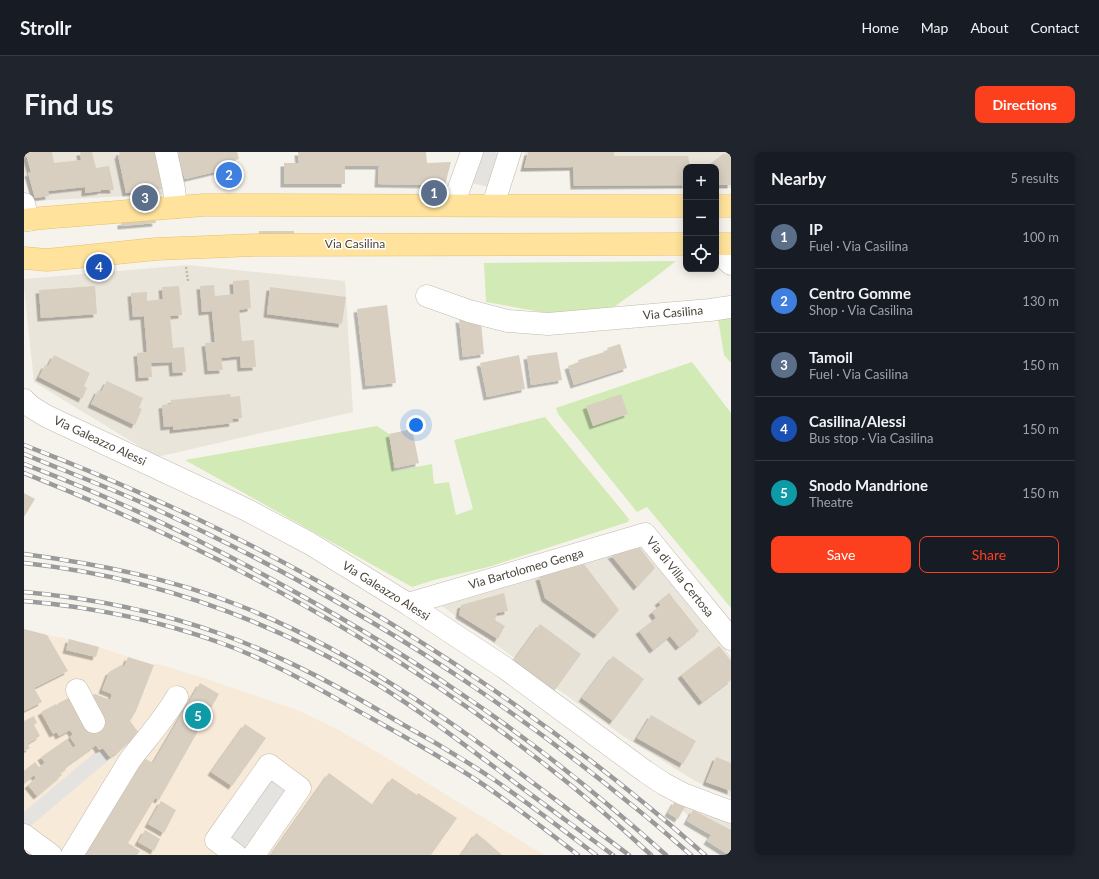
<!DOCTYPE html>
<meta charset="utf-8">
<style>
:root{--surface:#171b24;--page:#20242c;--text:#f1f3f6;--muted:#9ea1a6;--line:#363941;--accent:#fc3f1d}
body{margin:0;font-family:Lato,sans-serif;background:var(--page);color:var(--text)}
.controls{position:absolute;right:12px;top:12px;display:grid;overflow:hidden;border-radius:8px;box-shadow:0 2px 10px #0003}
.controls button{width:36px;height:36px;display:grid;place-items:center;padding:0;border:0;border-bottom:1px solid var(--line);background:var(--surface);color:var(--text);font:20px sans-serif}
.you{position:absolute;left:392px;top:273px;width:14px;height:14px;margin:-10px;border:3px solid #fff;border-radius:50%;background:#1a73e8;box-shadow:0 0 0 6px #1a73e833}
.badge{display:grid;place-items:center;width:26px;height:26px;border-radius:50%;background:var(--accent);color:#fff;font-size:13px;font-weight:700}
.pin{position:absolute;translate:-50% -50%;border:2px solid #fff;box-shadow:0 1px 4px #0006}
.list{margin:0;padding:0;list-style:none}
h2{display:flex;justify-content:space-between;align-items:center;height:52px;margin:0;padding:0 16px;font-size:17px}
h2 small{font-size:13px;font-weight:400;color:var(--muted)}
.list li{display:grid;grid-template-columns:26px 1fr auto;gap:12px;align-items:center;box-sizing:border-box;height:64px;padding:0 16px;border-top:1px solid var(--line)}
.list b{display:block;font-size:15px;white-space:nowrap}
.list p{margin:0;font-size:13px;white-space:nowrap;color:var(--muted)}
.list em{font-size:13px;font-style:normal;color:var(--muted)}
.actions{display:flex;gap:8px;padding:12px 16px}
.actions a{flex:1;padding:9px 0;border:1px solid var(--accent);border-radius:8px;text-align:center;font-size:14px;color:var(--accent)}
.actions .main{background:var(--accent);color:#fff}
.icon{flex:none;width:22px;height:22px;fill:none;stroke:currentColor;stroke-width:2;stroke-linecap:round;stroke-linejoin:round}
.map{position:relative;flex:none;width:707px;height:703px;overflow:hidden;border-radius:8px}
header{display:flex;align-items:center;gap:24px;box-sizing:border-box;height:56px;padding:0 20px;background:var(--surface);border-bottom:1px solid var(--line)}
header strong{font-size:19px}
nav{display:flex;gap:22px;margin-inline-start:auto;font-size:14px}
.intro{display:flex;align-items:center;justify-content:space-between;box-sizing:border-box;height:96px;padding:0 24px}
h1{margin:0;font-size:28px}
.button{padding:10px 18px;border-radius:8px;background:var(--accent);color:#fff;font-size:14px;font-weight:700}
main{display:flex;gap:24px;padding:0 24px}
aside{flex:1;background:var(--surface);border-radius:8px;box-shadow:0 2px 10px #0003}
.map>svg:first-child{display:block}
.residential{fill:#eae5da}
.commercial{fill:#f7ead8}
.green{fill:#d2eab5}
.parking{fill:#e5e3e0}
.building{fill:#d8cfc1;filter:url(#shadow)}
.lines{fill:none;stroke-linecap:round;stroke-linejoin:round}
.minor-casing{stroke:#c2bbae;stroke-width:23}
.major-casing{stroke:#e6c16a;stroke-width:23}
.path{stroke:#c4b79f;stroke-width:2.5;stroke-dasharray:2 2;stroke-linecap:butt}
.minor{stroke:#fff;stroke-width:22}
.major{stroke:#ffe39c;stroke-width:22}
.rail-casing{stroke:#9a9a9a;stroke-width:4.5}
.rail{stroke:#fff;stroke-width:3;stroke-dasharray:9;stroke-linecap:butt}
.labels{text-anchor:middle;stroke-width:3;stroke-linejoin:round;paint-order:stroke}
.street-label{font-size:12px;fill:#4b4439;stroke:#fff}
</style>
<header>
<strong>Strollr</strong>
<nav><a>Home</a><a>Map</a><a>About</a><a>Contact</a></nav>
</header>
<div class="intro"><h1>Find us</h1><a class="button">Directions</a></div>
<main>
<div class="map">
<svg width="707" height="703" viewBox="0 0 707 703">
<defs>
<filter id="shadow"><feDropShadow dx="-3.5" dy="3.5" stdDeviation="0" flood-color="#0004"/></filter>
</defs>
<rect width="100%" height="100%" fill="#f6f3ec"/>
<path class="residential" d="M 0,0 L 132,0 L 140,42 L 8,49 L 0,20 Z
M 501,0 L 707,0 L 707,36 L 692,36 L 692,15 L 662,15 L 662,36 L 547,35 L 546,19 L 496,20 Z
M 164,113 L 321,129 L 329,260 L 133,305 L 10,230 L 0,136 L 0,127 Z
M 619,394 L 707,505 L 707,645 L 671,629 L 599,584 L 418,454 Z
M 644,645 L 707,666 L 707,703 Z"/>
<path class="commercial" d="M 0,477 L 23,483 L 45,487 L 75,495 L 104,505 L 130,513 L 131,511 L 183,527 L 273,558 L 313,577 L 363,606 L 520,703 L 41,703 L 0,675 Z"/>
<path class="green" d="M 652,109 L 625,130 L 587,157 L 528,162 L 462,150 L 460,111 Z
M 707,165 L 707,211 L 700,203 L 694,167 Z
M 668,210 L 707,261 L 707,456 L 623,355 L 613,360 L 534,262 L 532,256 Z
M 521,265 L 605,367 L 604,370 L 464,415 L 410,428 L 388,435 L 161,308 L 353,274 L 365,282 L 370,319 L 408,312 L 410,332 L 425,330 L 432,363 L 449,357 L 430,288 Z"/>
<path class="parking" d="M 453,0 L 471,0 L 480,6 L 469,36 L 443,30 Z
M 75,597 L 76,598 L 78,597 L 86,607 L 3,677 L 0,675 L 0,660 Z
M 244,621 L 264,634 L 219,698 L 200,684 Z"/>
<path class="building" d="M 8,0 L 28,0 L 30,11 L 57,8 L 56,0 L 68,0 L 72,16 L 85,14 L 90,38 L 77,38 L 77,39 L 61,41 L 61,35 L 24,39 L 25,44 L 11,46 L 4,21 L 7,20 L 2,2 Z
M 95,0 L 131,0 L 138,37 L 102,41 L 94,3 L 96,2 Z
M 154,0 L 213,0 L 215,7 L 198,11 L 199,18 L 161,27 L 158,18 Z
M 274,0 L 402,0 L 403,11 L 427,10 L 421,33 L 354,32 L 355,14 L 321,14 L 321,32 L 260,32 L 260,11 L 275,11 Z
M 504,0 L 590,0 L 590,4 L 664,4 L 666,15 L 662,15 L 662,33 L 550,34 L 549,15 L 500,16 Z
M 699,2 L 707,2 L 707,33 L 692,33 L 692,15 L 682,15 Z
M 131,67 L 132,71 L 97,74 L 97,70 Z
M 235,79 L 270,79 L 270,82 L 235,83 Z
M 225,128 L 227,156 L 215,158 L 218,189 L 230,188 L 232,215 L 217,216 L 216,204 L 197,206 L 199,218 L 184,219 L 181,191 L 191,190 L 188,159 L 178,160 L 176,134 L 190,133 L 191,144 L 210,142 L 209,129 Z
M 71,134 L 73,162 L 17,166 L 15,138 Z
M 155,134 L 158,163 L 146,164 L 149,196 L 160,195 L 162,220 L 149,221 L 148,210 L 127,211 L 128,225 L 115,226 L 113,201 L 123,200 L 120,164 L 109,165 L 107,141 L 123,140 L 123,149 L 139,147 L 138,135 Z
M 246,135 L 322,145 L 318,172 L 243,162 Z
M 363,153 L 372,231 L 342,234 L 333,157 Z
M 435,167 L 457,171 L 460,202 L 439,205 Z
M 596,192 L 603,216 L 550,233 L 544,214 L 555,210 L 554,208 L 584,199 L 583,196 Z
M 533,200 L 538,228 L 507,233 L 503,204 Z
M 30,203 L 66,221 L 60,234 L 63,236 L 58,247 L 15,225 L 21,213 L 24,214 Z
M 495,203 L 501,237 L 463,245 L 456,211 Z
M 83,229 L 119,246 L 115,256 L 118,257 L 111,273 L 67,252 L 74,238 L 77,240 Z
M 206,242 L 207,245 L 216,244 L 218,266 L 208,267 L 209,271 L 149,278 L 149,274 L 140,275 L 138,253 L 147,252 L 147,248 Z
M 597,242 L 604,262 L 569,274 L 562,254 Z
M 388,277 L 395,311 L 371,316 L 365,282 Z
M 0,341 L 11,347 L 0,365 Z
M 616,396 L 631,416 L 613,435 L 587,403 Z
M 560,412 L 595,458 L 573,483 L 521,446 L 515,425 Z
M 480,441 L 484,459 L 473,461 L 471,468 L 481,474 L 474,487 L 435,463 L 437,453 Z
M 645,441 L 675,479 L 655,495 L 646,484 L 629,498 L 615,479 L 632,466 L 628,460 L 637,453 L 634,450 Z
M 516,472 L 557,502 L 531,538 L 490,508 Z
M 0,477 L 23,483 L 44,519 L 10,536 L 18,550 L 0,559 Z
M 45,487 L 75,495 L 72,505 L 42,498 Z
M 695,494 L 707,509 L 707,528 L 678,550 L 657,523 Z
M 589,504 L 620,527 L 589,569 L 558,546 Z
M 104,505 L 130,513 L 112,559 L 106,569 L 115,581 L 94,600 L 86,605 L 79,596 L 75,598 L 72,593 L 44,613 L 45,614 L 36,621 L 38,623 L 13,644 L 4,633 L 12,626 L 10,623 L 0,631 L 0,619 L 11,610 L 15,615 L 21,611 L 17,605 L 43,587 L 49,596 L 52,594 L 46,585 L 49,582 L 46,578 L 35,584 L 33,580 L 29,582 L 17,560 L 32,552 L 39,565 L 33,552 L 48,544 L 61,546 L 71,542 L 86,548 L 88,542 L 78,538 L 85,520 L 97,513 L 100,515 Z
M 176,531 L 195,542 L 135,648 L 131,646 L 104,691 L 116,699 L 113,703 L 62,703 L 118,605 L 129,611 Z
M 627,563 L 672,589 L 659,612 L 613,586 Z
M 10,564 L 13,571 L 10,573 L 16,584 L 3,592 L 6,596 L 0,599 L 0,569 Z
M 221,572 L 242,586 L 208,634 L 187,620 Z
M 692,605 L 707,611 L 707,639 L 682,630 Z
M 305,621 L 349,653 L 368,626 L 393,643 L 394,641 L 433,666 L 407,703 L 247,703 Z
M 137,649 L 152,658 L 140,681 L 124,672 Z
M 651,649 L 661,655 L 654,667 L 644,661 Z
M 669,658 L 707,678 L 707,703 L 705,703 L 683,689 L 687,683 L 663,669 Z
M 121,678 L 136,687 L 130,699 L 114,690 Z
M 452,681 L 461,688 L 478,703 L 437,703 Z"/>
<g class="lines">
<g class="minor-casing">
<path id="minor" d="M 142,0 L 150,37 L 152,55
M 0,52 L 4,68
M 429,53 L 448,0
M 469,53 L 486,0
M 692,98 L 707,112
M 403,144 L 445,159 L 484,169 L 524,172 L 686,158 L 707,155
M 0,248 L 6,254 L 22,264 L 223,358 L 285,391 L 384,452 L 481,516 L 622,620 L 640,632 L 659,642 L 707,660
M 384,452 L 621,382 L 707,487
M 53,538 L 70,570
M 0,683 L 27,703
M 48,703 L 106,608 C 122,587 139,569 153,545
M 212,703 L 192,688 L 245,613 L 276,636 L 230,703"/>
</g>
<g class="major-casing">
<path id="major" d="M 692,54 L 707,54
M 0,68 L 18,66 L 180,53 L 662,54
M 692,92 L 707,92
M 0,106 L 23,108 L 132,97 L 232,93 L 662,92"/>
</g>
<path class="path" d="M 162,115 L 164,129"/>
<use href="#minor" class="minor"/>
<use href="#major" class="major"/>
<g class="rail-casing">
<path id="rail" d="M 0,293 C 55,314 109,337 163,362 C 350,450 526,566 681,703
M 0,302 C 41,319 83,335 123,353 C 236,405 347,465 450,535 C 503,571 554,609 604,650 C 626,667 646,685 667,703
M 0,312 C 93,347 184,391 271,440 C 327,471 381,503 433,539 C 507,588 576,644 642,703
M 0,321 C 227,411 448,536 627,703
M 0,402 C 73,412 145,426 214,453 C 360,510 481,611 605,703
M 0,411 C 121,424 236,464 341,525 C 387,552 430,585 473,617 C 511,646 550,674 589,703
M 0,440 C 68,446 136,460 200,483 C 263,506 321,538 378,572 C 409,589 439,607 469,627 C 504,651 538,677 572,703
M 0,449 C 67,455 134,468 197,491 C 250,510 298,539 347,566 C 383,586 419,606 454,629 C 488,652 521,677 554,703"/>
</g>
<use href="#rail" class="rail"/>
</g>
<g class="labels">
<g class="street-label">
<text x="331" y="96">Via Casilina</text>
<text transform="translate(649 161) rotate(-5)" y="4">Via Casilina</text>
<text transform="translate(76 289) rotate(25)" y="4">Via Galeazzo Alessi</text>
<text transform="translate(502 417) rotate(-16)" y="4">Via Bartolomeo Genga</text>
<text transform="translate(656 425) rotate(51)" y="4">Via di Villa Certosa</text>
<text transform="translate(362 439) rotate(32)" y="4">Via Galeazzo Alessi</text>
</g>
</g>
</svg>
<div class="controls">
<button>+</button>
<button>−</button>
<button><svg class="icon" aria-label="locate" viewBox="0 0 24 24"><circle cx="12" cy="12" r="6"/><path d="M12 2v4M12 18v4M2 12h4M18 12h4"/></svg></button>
</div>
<div class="you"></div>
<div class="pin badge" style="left:410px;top:41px;background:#5c6f8a">1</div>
<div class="pin badge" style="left:205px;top:23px;background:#3f7fe0">2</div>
<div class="pin badge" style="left:121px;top:46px;background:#5c6f8a">3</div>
<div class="pin badge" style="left:75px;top:115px;background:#1a4fb4">4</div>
<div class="pin badge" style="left:174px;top:564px;background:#0f9aa8">5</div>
</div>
<aside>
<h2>Nearby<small>5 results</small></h2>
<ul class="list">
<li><span class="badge" style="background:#5c6f8a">1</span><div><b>IP</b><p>Fuel · Via Casilina</p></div><em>100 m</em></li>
<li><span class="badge" style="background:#3f7fe0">2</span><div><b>Centro Gomme</b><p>Shop · Via Casilina</p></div><em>130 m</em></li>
<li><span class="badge" style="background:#5c6f8a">3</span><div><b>Tamoil</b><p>Fuel · Via Casilina</p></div><em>150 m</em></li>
<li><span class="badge" style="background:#1a4fb4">4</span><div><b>Casilina/Alessi</b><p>Bus stop · Via Casilina</p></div><em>150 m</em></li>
<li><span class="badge" style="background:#0f9aa8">5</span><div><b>Snodo Mandrione</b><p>Theatre</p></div><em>150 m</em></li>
</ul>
<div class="actions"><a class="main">Save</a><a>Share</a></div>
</aside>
</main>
